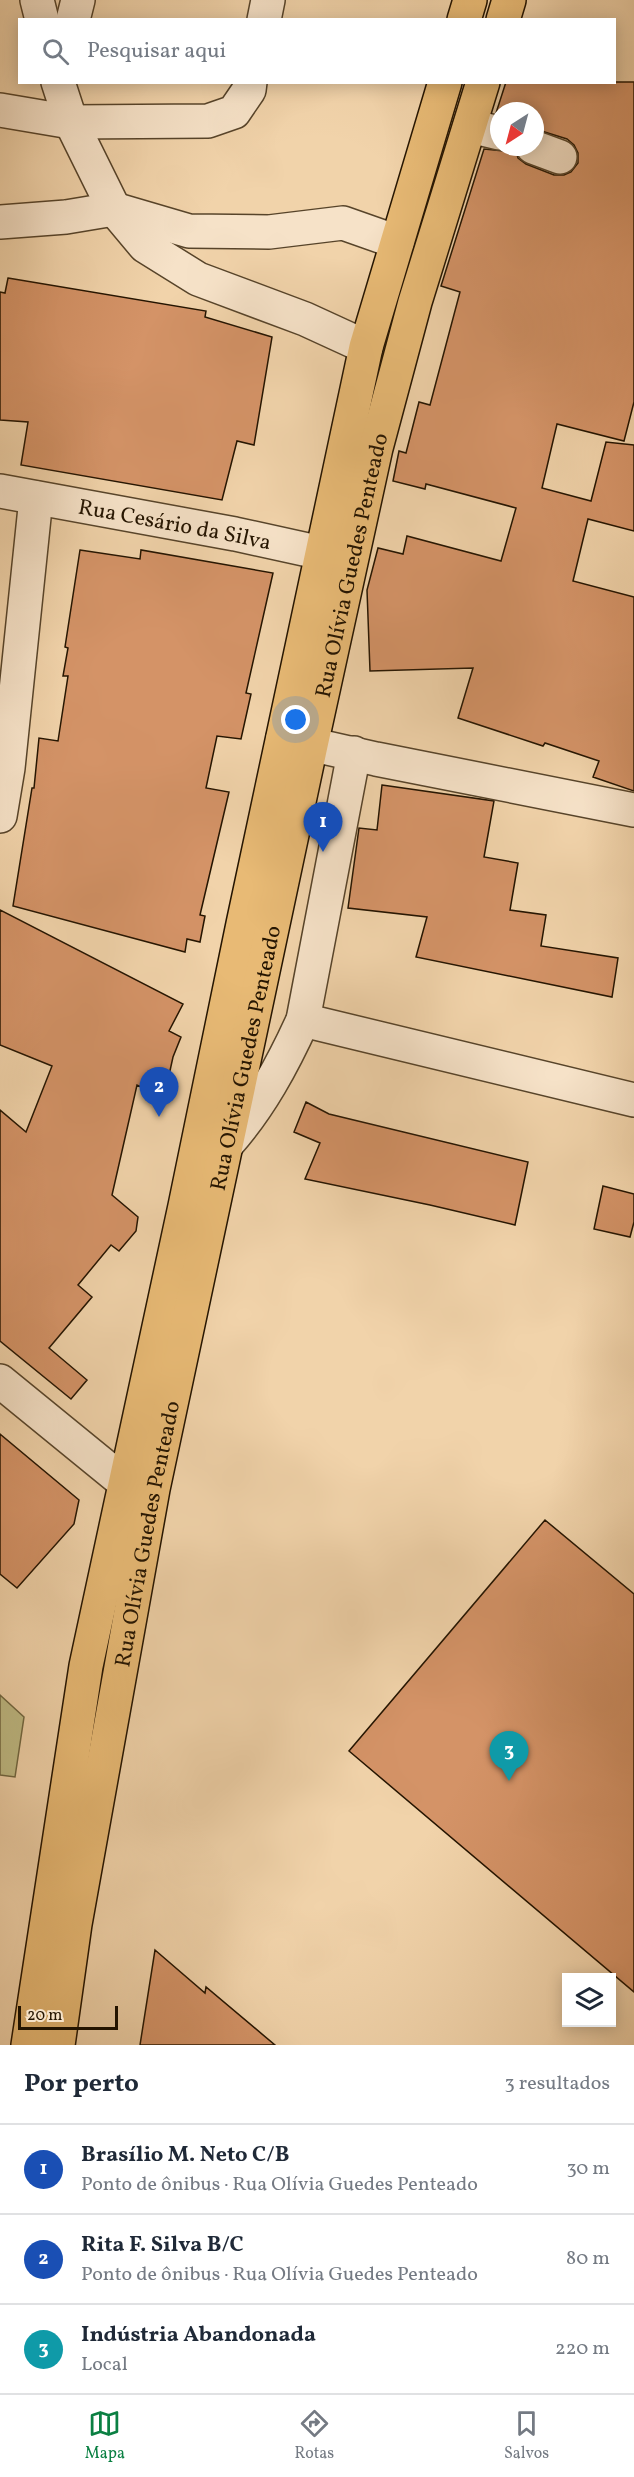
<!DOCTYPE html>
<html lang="pt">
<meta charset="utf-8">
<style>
:root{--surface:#fff;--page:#f2f2f3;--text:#1f2937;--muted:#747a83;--line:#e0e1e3;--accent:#0b8043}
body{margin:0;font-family:Vollkorn,serif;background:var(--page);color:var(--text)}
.controls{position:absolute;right:18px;bottom:18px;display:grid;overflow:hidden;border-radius:0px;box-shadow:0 3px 15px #0003}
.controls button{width:54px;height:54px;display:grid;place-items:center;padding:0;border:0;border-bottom:2px solid var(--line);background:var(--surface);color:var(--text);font:30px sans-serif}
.compass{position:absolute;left:490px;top:102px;width:54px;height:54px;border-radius:50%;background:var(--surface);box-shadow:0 3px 15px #0003;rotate:216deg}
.scale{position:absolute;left:18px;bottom:15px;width:100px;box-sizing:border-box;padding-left:6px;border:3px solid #241400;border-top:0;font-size:16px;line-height:21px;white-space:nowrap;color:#241400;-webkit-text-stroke:4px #f6e2c8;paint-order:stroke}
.you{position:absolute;left:296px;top:720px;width:21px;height:21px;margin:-15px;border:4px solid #fff;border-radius:50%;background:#1a73e8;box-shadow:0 0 0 9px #1a73e833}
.badge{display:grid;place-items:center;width:39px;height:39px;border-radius:50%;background:var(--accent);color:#fff;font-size:20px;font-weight:700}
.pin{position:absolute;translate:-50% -50px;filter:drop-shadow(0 2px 3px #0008)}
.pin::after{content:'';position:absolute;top:32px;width:21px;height:18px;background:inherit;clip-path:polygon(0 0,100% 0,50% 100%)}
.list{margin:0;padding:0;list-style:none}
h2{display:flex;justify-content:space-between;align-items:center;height:78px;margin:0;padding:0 24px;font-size:26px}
h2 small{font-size:20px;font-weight:400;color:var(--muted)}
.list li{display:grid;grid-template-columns:39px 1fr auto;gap:18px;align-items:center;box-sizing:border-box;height:90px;padding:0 24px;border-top:2px solid var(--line)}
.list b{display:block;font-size:22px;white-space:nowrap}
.list p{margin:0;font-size:20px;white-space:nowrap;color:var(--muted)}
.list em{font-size:20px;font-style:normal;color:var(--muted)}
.icon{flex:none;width:33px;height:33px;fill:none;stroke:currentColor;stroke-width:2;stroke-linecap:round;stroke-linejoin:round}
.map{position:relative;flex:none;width:634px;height:2045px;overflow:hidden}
.search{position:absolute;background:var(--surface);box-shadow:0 3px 15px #0003;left:18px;right:18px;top:18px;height:66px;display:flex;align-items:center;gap:15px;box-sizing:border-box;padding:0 21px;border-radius:0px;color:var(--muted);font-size:22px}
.sheet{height:348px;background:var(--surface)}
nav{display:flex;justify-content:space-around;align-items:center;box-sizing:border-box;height:84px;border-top:2px solid var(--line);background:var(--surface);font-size:16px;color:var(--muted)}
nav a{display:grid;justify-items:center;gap:3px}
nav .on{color:var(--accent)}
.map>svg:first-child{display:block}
.green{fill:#bfbb85;stroke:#726842;stroke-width:1.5}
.building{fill:#d49367;stroke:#241400;stroke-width:1.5}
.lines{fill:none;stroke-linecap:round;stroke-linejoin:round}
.minor-casing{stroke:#57442a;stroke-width:36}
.major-casing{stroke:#241400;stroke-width:36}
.minor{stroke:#f6e2c8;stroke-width:33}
.major{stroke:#e8ba75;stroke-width:33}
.labels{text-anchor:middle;stroke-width:4.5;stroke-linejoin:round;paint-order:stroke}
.street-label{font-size:22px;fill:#241400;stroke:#f6e2c8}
</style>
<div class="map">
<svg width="634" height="2045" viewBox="0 0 634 2045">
<rect width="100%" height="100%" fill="#f1d3aa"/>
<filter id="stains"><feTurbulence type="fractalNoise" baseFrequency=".00333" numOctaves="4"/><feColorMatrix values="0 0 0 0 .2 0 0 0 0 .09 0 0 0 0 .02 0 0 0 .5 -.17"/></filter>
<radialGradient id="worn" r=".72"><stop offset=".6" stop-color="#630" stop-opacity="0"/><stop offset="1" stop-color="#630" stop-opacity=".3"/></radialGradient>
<path class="green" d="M 0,1695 L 24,1717 L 15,1777 L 0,1775 Z"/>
<path class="building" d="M 506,82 L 634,82 L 634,402 L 624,441 L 557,424 L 542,488 L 591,501 L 606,442 L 634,445 L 634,531 L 588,519 L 573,581 L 634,597 L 634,791 L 593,777 L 599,761 L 545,743 L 543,746 L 458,718 L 473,668 L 370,671 L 367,590 L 378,548 L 403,554 L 407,536 L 501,561 L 516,508 L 426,484 L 425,489 L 393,481 L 399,451 L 406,453 L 419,402 L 430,405 L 460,292 L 441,286 L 484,149 L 504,151 L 515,147 L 518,158 L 526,164 L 554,175 L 564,175 L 571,172 L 578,163 L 578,153 L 574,145 L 567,139 L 535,129 L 535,111 L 499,111 L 499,114 L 496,113 Z
M 8,278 L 206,311 L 205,317 L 272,337 L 254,445 L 237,441 L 222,500 L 21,465 L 28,422 L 0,420 L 0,292 L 5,293 Z
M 80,550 L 140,559 L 141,550 L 273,573 L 246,693 L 251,694 L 241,739 L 217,736 L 206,788 L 229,792 L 200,915 L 205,916 L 200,942 L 187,939 L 185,952 L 13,906 L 32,788 L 34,788 L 39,738 L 58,741 L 68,676 L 63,676 L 68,648 L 65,647 Z
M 382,785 L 494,801 L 484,857 L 518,863 L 510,910 L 546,915 L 541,946 L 618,958 L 612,997 L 416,957 L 427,917 L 348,908 L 359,828 L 377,830 Z
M 0,910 L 183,1004 L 169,1031 L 181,1037 L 173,1057 L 164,1098 L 137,1085 L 112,1195 L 138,1217 L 136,1231 L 119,1251 L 111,1245 L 78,1285 L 92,1297 L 49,1348 L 87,1380 L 71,1399 L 0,1341 L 0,1110 L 26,1132 L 52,1066 L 0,1045 Z
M 306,1102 L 329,1114 L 528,1162 L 515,1225 L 430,1205 L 305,1179 L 320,1143 L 294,1132 Z
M 603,1186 L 634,1194 L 634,1222 L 630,1237 L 594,1229 Z
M 0,1434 L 79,1500 L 74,1524 L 17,1588 L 0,1574 Z
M 545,1520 L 634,1594 L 634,1992 L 349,1751 Z
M 155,1950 L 205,1993 L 206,1987 L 275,2045 L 140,2045 Z"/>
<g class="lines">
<g class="minor-casing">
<g id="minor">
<path d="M 37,0 L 42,20"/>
<path d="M 73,20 L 78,0"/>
<path d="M 264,20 L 268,0"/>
<path d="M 58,82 L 71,122 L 114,209 L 145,246 L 198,279 L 305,319 L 366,347"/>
<path d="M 0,110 L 71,122 L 208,121 L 234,112 L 249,90 L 250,82"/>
<path d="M 470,126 L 499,133"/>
<path d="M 533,147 L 560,157"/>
<path d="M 0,222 L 66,217 L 114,209 L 189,231 L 269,232 L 343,223 L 397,242"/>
<path id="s1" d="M 0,491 L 235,534 L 349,559"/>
<path d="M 283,738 L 376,759 L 634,810"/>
<path d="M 0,816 L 8,768 L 36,498"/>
<path d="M 303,1020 L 634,1100"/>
<path d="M 227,1144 C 260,1107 283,1064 303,1020 L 354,753"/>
<path d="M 0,1381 L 125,1483 L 150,1488"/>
</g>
</g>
<g class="major-casing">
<g id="major">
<path d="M 464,20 L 470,0"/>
<path d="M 503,20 L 509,0"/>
<path d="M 28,2045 L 86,1666 L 185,1206 L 243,924 L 366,347 L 445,82"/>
<path id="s2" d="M 58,2045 L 75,1924 L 153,1489 L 311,745 L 376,448 L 415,302 L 483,82"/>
</g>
</g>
<use href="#minor" class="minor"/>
<use href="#major" class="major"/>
</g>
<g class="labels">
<g class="street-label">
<text dy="8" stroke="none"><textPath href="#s1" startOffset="178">Rua Cesário da Silva</textPath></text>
<text dy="8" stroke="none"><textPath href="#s2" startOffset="1509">Rua Olívia Guedes Penteado</textPath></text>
<text dy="8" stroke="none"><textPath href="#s2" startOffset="1005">Rua Olívia Guedes Penteado</textPath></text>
<text dy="8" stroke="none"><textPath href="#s2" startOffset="519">Rua Olívia Guedes Penteado</textPath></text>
</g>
</g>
<rect width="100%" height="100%" filter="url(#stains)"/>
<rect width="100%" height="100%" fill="url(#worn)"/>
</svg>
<div class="controls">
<button><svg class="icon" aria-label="layers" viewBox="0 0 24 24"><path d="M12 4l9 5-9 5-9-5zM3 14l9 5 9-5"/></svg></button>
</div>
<svg class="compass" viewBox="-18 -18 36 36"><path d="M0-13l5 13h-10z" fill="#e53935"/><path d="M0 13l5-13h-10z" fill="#747a83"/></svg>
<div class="scale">20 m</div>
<div class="you"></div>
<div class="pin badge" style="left:323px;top:852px;background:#1a4fb4">1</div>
<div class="pin badge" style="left:159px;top:1117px;background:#1a4fb4">2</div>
<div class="pin badge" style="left:509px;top:1781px;background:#0f9aa8">3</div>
<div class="search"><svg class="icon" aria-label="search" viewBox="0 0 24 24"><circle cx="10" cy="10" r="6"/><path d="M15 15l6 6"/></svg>Pesquisar aqui</div>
</div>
<section class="sheet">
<h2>Por perto<small>3 resultados</small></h2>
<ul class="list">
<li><span class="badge" style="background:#1a4fb4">1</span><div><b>Brasílio M. Neto C/B</b><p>Ponto de ônibus · Rua Olívia Guedes Penteado</p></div><em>30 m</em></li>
<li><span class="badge" style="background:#1a4fb4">2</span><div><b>Rita F. Silva B/C</b><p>Ponto de ônibus · Rua Olívia Guedes Penteado</p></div><em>80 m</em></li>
<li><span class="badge" style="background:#0f9aa8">3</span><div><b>Indústria Abandonada</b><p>Local</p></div><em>220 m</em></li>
</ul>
</section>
<nav>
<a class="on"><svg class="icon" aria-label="map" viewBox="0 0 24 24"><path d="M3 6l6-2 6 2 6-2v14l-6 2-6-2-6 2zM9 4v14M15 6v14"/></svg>Mapa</a>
<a><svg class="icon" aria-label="directions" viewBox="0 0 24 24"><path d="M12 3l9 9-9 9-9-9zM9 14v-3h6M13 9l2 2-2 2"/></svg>Rotas</a>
<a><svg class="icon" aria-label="saved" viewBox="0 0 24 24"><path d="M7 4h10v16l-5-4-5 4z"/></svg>Salvos</a>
</nav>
